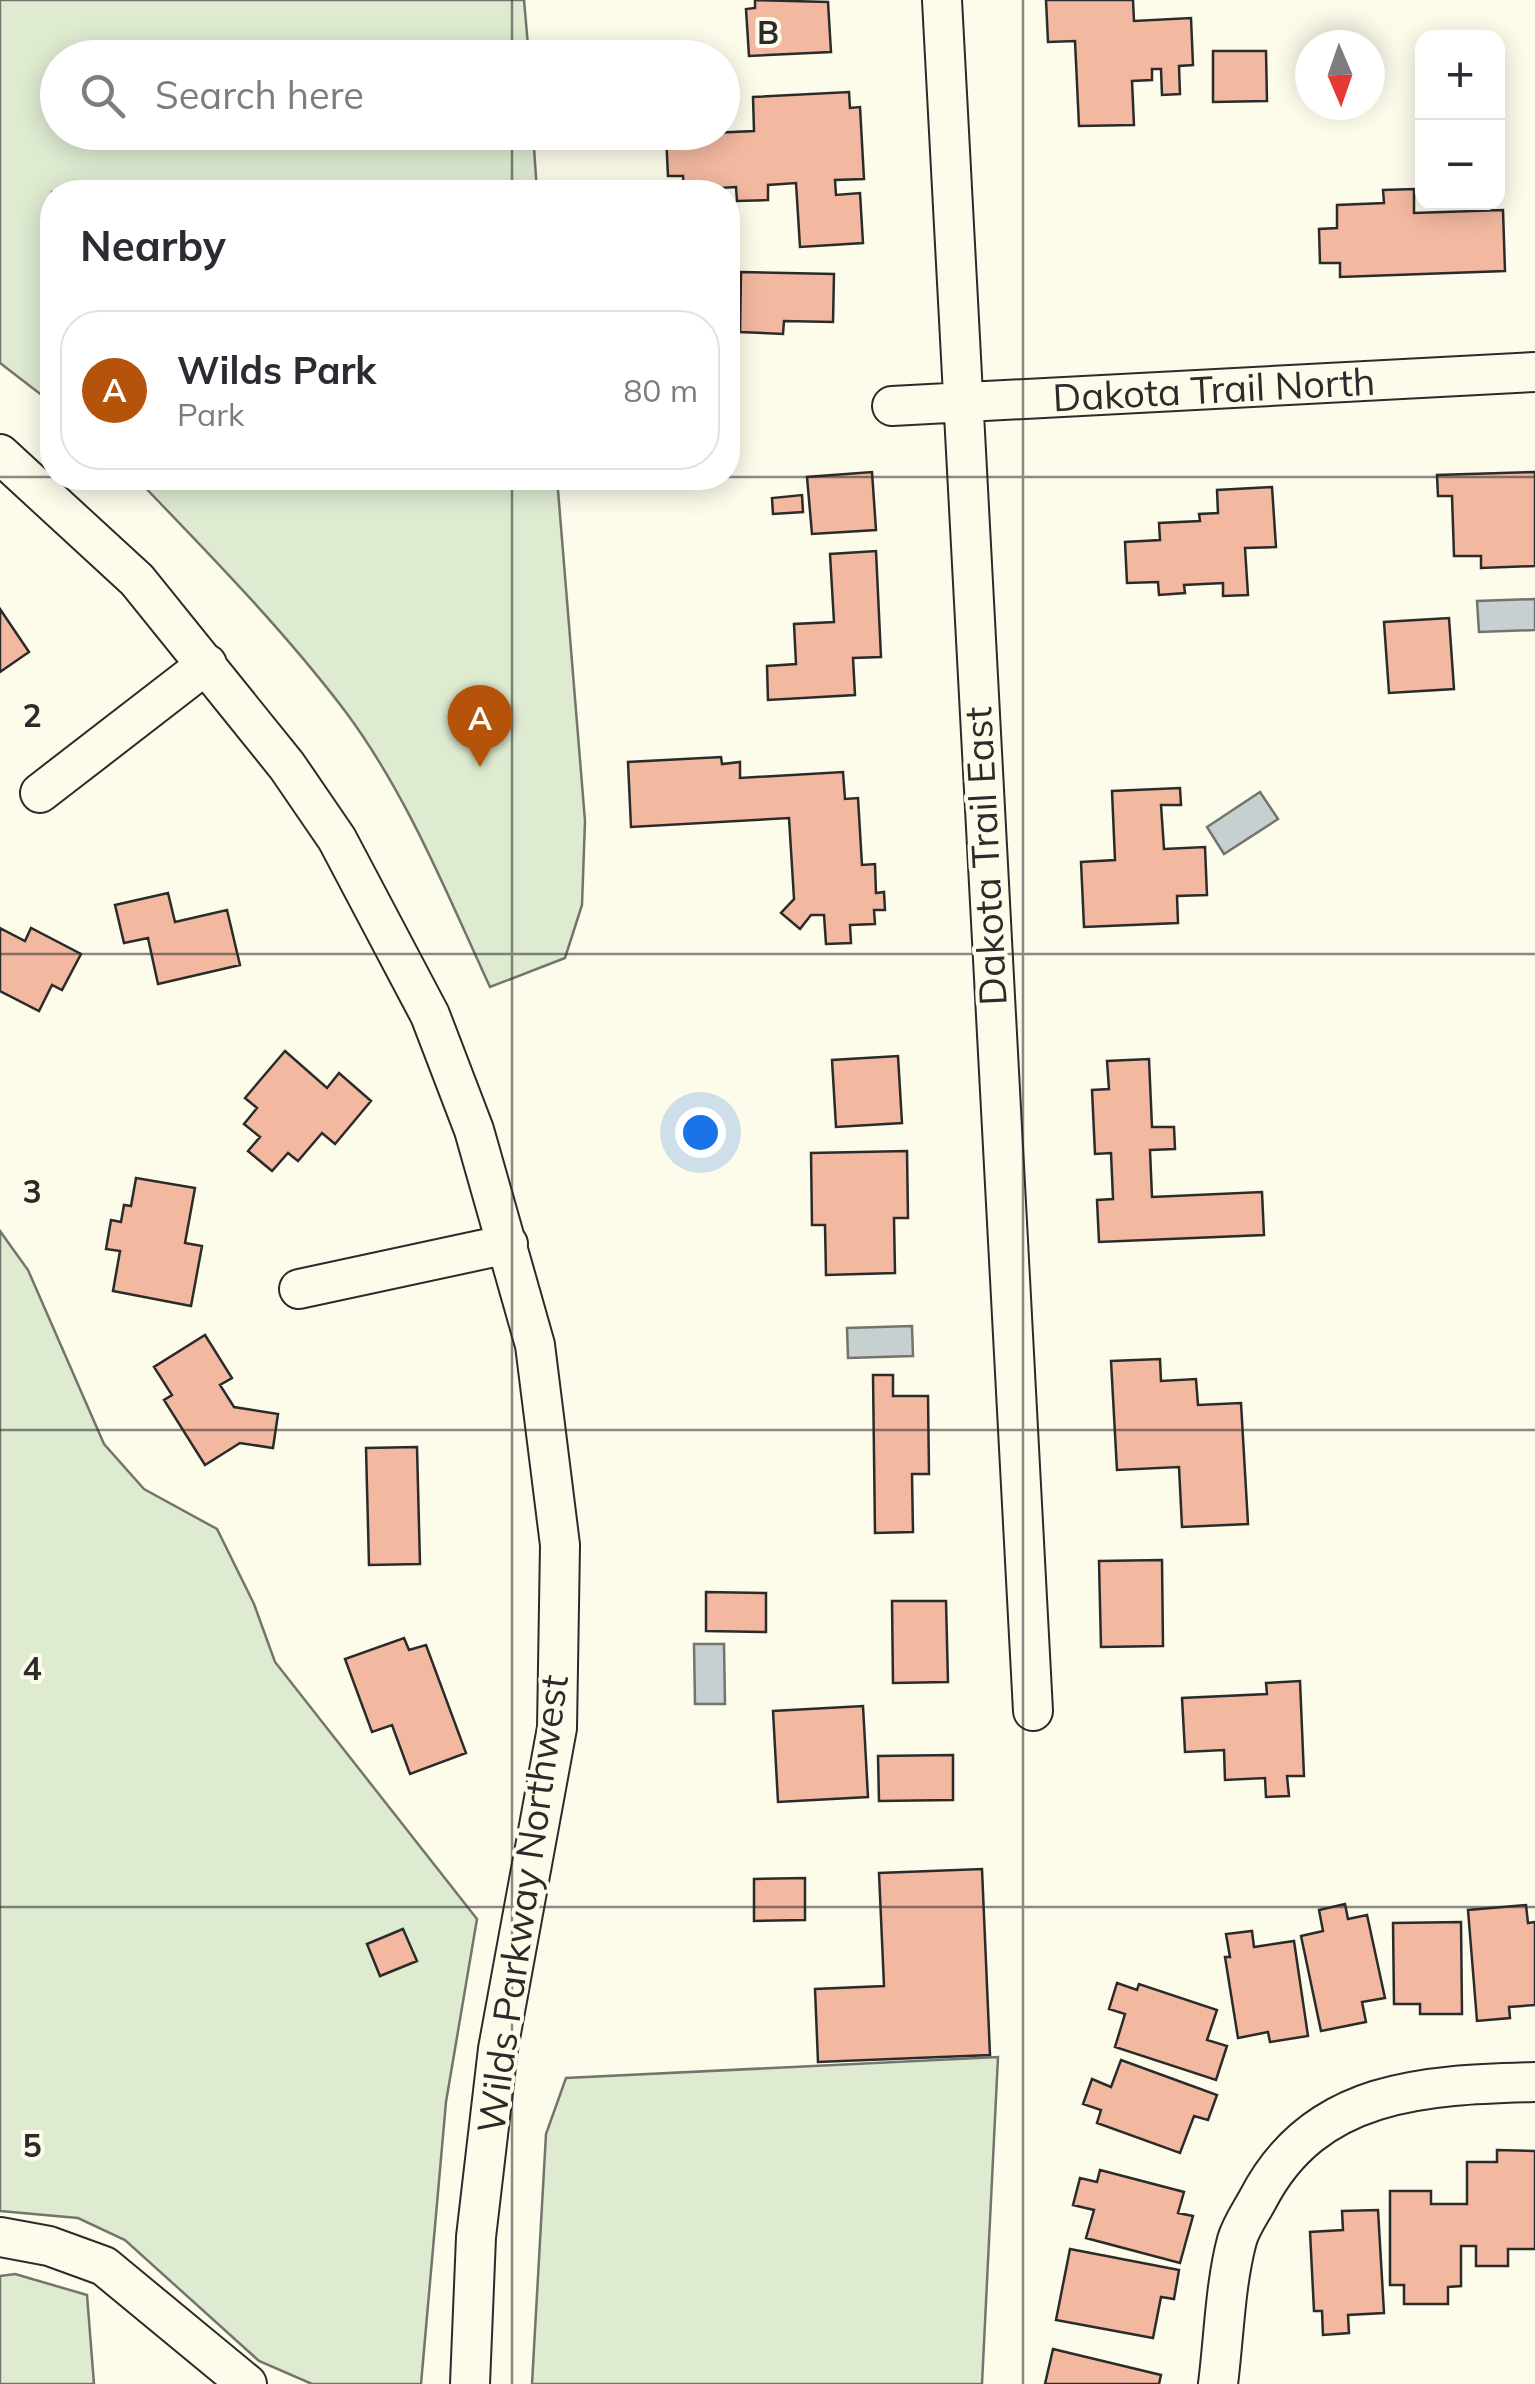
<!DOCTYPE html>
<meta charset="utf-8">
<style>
:root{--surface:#fff;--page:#f2f2f3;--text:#2b2b33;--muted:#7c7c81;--line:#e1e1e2;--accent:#b45309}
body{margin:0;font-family:Mulish,sans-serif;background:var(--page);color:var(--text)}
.controls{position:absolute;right:30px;top:30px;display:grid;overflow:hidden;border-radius:20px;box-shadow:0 5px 25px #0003}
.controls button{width:90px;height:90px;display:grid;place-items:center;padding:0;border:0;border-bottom:2px solid var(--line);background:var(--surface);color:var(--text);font:50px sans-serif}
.compass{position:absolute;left:1295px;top:30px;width:90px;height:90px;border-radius:50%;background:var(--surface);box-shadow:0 5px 25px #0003;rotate:178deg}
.you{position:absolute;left:700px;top:1132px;width:35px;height:35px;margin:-25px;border:8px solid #fff;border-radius:50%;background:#1a73e8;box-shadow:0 0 0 15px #1a73e833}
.badge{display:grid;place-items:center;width:65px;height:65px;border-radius:50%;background:var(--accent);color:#fff;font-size:32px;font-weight:700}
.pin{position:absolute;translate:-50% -82px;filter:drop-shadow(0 2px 5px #0008)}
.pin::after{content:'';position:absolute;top:52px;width:35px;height:30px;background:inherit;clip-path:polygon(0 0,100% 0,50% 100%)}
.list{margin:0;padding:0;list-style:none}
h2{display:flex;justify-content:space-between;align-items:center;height:130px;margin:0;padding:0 40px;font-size:42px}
h2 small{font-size:32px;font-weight:400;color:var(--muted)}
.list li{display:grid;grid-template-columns:65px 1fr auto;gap:30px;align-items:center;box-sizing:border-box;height:160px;margin:0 20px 20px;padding:0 20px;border:2px solid var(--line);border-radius:40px}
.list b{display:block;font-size:38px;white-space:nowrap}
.list p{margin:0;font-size:32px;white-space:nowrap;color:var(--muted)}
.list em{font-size:32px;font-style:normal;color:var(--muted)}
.icon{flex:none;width:55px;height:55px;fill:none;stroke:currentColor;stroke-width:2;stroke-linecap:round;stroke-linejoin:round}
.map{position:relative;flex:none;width:1535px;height:2384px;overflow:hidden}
.search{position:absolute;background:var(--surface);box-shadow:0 5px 25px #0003;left:40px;top:40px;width:700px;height:110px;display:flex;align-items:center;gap:25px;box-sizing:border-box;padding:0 35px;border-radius:55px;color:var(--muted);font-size:38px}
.panel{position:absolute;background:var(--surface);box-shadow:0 5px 25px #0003;left:40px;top:180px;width:700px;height:310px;border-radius:40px}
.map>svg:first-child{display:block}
.green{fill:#deebd1;stroke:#74746e;stroke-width:2.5}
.water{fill:#c7d0d0;stroke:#74746e;stroke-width:2.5}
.building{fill:#f2b8a0;stroke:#2b2b2b;stroke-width:2.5}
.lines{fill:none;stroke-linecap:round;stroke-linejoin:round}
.minor-casing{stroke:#2b2b2b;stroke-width:42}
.minor{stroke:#fdfbea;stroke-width:38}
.grid{fill:none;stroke:#2b2b2b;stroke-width:2.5;stroke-opacity:0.55}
.labels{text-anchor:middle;stroke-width:8;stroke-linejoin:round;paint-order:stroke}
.street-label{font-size:38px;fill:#2b2b2b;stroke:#fdfbea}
.grid-label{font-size:32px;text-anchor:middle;font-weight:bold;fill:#2b2b2b;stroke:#fdfbea;stroke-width:8;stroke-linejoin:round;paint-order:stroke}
</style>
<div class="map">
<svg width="1535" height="2384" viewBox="0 0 1535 2384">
<rect width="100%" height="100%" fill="#fdfbea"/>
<path class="green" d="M 0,0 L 524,0 L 529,57 L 58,58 L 58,132 L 533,133 L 537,192 L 52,192 L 52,403 L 0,363 Z
M 136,478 L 557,478 L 585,821 L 582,905 L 565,958 L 490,987 C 447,894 407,794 345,711 C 282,628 208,553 136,478 Z
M 0,1231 L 28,1270 L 104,1444 L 144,1489 L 217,1529 L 254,1604 L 275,1662 L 477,1919 L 446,2102 L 421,2384 L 312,2384 L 259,2361 L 125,2240 L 78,2218 L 0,2211 Z
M 998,2057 L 982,2384 L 532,2384 L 546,2134 L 566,2078 Z
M 15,2274 L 87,2295 L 94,2384 L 0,2384 L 0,2276 Z"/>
<path class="water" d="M 1535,599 L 1535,630 L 1479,632 L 1477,601 Z
M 1260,792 L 1278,819 L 1224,854 L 1207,827 Z
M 912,1326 L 913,1356 L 848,1358 L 847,1328 Z
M 694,1644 L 724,1644 L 725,1704 L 695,1704 Z"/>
<path class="building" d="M 755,0 L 828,2 L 831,52 L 749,56 L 746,9 L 755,8 Z
M 1046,0 L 1133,0 L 1134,21 L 1191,18 L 1193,65 L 1179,66 L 1180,94 L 1162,95 L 1161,69 L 1152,69 L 1152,80 L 1132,81 L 1134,125 L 1079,126 L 1075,41 L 1048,42 Z
M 1213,51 L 1266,51 L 1267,101 L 1213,102 Z
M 849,92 L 850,108 L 860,107 L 864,179 L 835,180 L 836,195 L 860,193 L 863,243 L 800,247 L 796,183 L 768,185 L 768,200 L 737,201 L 736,187 L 684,190 L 683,176 L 668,176 L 666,135 L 754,131 L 753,97 Z
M 1414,189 L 1414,213 L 1503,210 L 1505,271 L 1340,277 L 1340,263 L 1320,263 L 1319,229 L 1337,228 L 1337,205 L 1384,203 L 1383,190 Z
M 741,272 L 834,274 L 833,322 L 784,321 L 783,334 L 740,332 Z
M 872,472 L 876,530 L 812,534 L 807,477 Z
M 1535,472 L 1535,566 L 1481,568 L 1481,556 L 1454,556 L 1452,496 L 1438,496 L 1437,475 Z
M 1272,487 L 1276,547 L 1245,548 L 1248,595 L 1223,596 L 1223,583 L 1184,585 L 1185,593 L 1159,595 L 1158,582 L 1127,583 L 1125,542 L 1160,540 L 1159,523 L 1200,521 L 1199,514 L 1218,513 L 1217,490 Z
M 802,495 L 803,512 L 773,514 L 772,498 Z
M 876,551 L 881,657 L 853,658 L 855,695 L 768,700 L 767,666 L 796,664 L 794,624 L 834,622 L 830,554 Z
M 0,609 L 29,652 L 0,672 Z
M 1449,618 L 1454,689 L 1389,693 L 1384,622 Z
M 721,757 L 722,764 L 740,762 L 740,778 L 843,772 L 845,799 L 858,798 L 862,865 L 875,864 L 876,893 L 884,892 L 885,910 L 874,910 L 875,924 L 850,925 L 851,943 L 826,944 L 824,915 L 811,915 L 800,929 L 781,913 L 794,899 L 789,818 L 631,827 L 628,762 Z
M 1180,788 L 1181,805 L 1161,805 L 1164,849 L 1205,847 L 1207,895 L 1177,896 L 1178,923 L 1084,927 L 1081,862 L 1115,860 L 1112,791 Z
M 168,893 L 175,922 L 227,910 L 240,965 L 158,984 L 148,938 L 124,943 L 115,905 Z
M 0,928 L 25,941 L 31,928 L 81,954 L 62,990 L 52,985 L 39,1011 L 0,991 Z
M 285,1051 L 327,1088 L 339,1073 L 371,1101 L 335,1144 L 322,1133 L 298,1161 L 288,1153 L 272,1171 L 248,1151 L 260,1137 L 244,1124 L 257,1108 L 245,1098 Z
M 898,1056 L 902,1123 L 836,1127 L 832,1060 Z
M 1149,1059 L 1152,1127 L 1174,1127 L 1175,1149 L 1150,1150 L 1152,1197 L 1262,1192 L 1264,1235 L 1099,1242 L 1097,1200 L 1113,1199 L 1111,1153 L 1095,1154 L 1092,1090 L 1109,1089 L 1107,1061 Z
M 907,1151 L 908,1218 L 894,1218 L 895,1273 L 826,1275 L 825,1225 L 812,1225 L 811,1153 Z
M 136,1178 L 195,1188 L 185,1243 L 202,1246 L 191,1306 L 113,1291 L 120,1251 L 106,1249 L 111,1220 L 121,1222 L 124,1205 L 131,1206 Z
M 205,1335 L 232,1378 L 220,1385 L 234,1407 L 278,1414 L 273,1448 L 240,1443 L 205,1465 L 164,1400 L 172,1395 L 154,1367 Z
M 1160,1359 L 1161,1381 L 1196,1379 L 1198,1405 L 1241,1403 L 1248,1524 L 1182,1527 L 1179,1467 L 1117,1470 L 1111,1361 Z
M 873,1375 L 893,1375 L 893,1396 L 928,1396 L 929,1474 L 912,1474 L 913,1532 L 875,1533 Z
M 417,1447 L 420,1564 L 369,1565 L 366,1448 Z
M 1162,1560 L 1163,1646 L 1101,1647 L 1099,1561 Z
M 706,1592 L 766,1593 L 766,1632 L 706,1631 Z
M 892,1601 L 946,1601 L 948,1682 L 893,1683 Z
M 404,1638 L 409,1650 L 426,1645 L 466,1753 L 410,1774 L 392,1725 L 372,1732 L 345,1659 Z
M 1300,1681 L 1304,1776 L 1287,1776 L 1289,1796 L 1266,1797 L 1265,1778 L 1225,1780 L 1224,1750 L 1185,1752 L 1182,1698 L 1267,1694 L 1266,1683 Z
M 863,1706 L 868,1797 L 778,1802 L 773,1711 Z
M 953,1755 L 953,1800 L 879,1801 L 878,1756 Z
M 982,1869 L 990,2055 L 818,2062 L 815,1989 L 884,1986 L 879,1873 Z
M 805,1878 L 805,1920 L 754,1921 L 754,1879 Z
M 1345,1904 L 1348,1919 L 1367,1915 L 1385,1998 L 1362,2002 L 1366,2022 L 1321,2031 L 1301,1936 L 1323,1931 L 1319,1910 Z
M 1526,1905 L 1528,1923 L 1535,1922 L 1535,2005 L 1509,2007 L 1510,2018 L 1477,2021 L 1468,1910 Z
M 1461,1922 L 1462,2014 L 1420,2014 L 1420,2004 L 1394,2004 L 1393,1923 Z
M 403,1929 L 417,1961 L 380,1976 L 367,1944 Z
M 1252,1931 L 1254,1947 L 1294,1941 L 1308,2036 L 1270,2042 L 1268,2032 L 1238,2038 L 1225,1957 L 1230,1957 L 1226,1934 Z
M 1117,1983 L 1137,1990 L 1139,1984 L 1217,2010 L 1207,2040 L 1227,2046 L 1216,2080 L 1115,2047 L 1125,2014 L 1109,2009 Z
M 1121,2060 L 1217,2095 L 1208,2120 L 1194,2116 L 1180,2153 L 1097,2123 L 1101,2110 L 1083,2104 L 1092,2079 L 1111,2087 Z
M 1497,2150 L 1535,2151 L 1535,2249 L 1508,2249 L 1508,2266 L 1476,2266 L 1476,2246 L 1461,2246 L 1461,2286 L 1448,2287 L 1448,2304 L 1404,2304 L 1404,2285 L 1390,2285 L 1390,2191 L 1431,2191 L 1431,2204 L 1467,2204 L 1467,2162 L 1497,2162 Z
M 1100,2170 L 1184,2192 L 1178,2213 L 1193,2216 L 1180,2263 L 1086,2238 L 1094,2210 L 1073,2205 L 1080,2178 L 1097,2182 Z
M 1378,2210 L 1384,2313 L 1348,2315 L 1349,2333 L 1323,2335 L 1322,2311 L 1314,2311 L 1310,2232 L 1343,2230 L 1342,2211 Z
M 1070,2249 L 1179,2270 L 1174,2299 L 1161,2297 L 1153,2338 L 1056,2320 Z
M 1053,2349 L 1161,2375 L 1159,2384 L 1045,2384 Z"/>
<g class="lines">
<g class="minor-casing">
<path id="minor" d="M 942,0 L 1033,1711
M 892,406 L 1535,372
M 0,454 L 137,580 L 287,766 L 337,839 L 430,1015 L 474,1130 L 535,1345 L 560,1545 L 557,1728 L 498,2049 L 476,2237 L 470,2384
M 40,793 L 207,664
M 299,1289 L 508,1244
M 0,2237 L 49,2246 L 104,2266 L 247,2384
M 1218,2384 C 1224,2337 1225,2285 1237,2240 C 1241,2226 1251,2212 1258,2199 C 1315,2089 1424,2085 1535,2082"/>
</g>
<use href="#minor" class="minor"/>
</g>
<path class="grid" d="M 512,0 L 512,58M 1023,0 L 1023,2384M 512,132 L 512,192M 0,477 L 52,477M 728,477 L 1535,477M 512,478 L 512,2384M 0,954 L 1535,954M 0,1430 L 1535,1430M 0,1907 L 1535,1907"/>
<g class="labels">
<g class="street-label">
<text transform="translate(1214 390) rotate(-3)" y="13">Dakota Trail North</text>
<text transform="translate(986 856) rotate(-93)" y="13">Dakota Trail East</text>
<text transform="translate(523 1904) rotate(-82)" y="13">Wilds Parkway Northwest</text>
</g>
</g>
<g class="grid-label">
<text x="768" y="44">B</text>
<text x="32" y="727">2</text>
<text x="32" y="1203">3</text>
<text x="32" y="1680">4</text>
<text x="32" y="2157">5</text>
</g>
</svg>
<div class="controls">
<button>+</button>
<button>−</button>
</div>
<svg class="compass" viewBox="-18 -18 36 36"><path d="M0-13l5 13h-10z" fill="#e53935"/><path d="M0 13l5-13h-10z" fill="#7c7c81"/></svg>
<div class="you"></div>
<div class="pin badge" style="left:480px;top:767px">A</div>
<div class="search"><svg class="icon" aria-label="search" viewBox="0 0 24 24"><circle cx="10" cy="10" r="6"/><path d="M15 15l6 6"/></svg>Search here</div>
<section class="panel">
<h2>Nearby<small></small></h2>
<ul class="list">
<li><span class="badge">A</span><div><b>Wilds Park</b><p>Park</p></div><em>80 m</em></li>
</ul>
</section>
</div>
